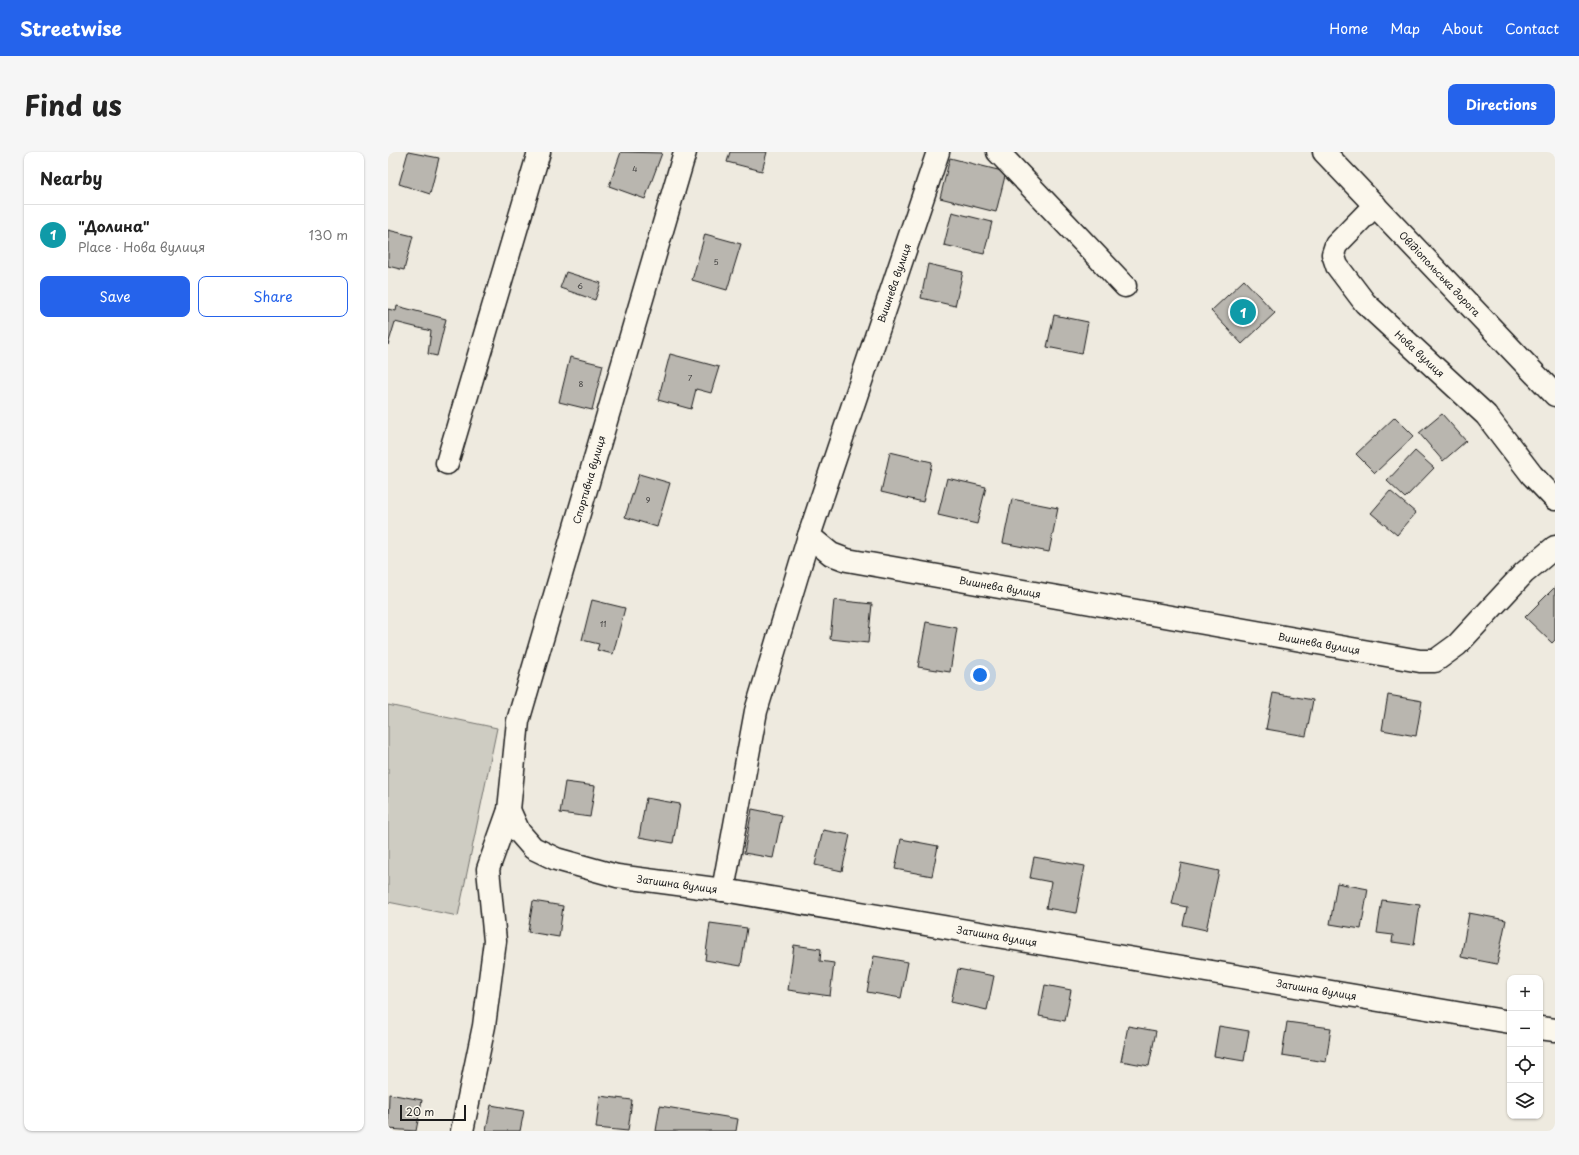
<!DOCTYPE html>
<meta charset="utf-8">
<style>
:root{--surface:#fff;--page:#f6f6f6;--text:#222;--muted:#767676;--line:#e0e0e0;--accent:#2563eb}
body{margin:0;font-family:"Playpen Sans",sans-serif;background:var(--page);color:var(--text)}
.controls{position:absolute;right:12px;bottom:12px;display:grid;overflow:hidden;border-radius:8px;box-shadow:0 1px 3px #0004}
.controls button{width:36px;height:36px;display:grid;place-items:center;padding:0;border:0;border-bottom:1px solid var(--line);background:var(--surface);color:var(--text);font:20px sans-serif}
.scale{position:absolute;left:12px;bottom:10px;width:66px;box-sizing:border-box;padding-left:4px;border:2px solid #1c1c1c;border-top:0;font-size:11px;line-height:14px;white-space:nowrap;color:#1c1c1c;-webkit-text-stroke:3px #fbf7ec;paint-order:stroke}
.you{position:absolute;left:592px;top:523px;width:14px;height:14px;margin:-10px;border:3px solid #fff;border-radius:50%;background:#1a73e8;box-shadow:0 0 0 6px #1a73e833}
.badge{display:grid;place-items:center;width:26px;height:26px;border-radius:50%;background:var(--accent);color:#fff;font-size:13px;font-weight:700}
.pin{position:absolute;translate:-50% -50%;border:2px solid #fff;box-shadow:0 1px 4px #0006}
.list{margin:0;padding:0;list-style:none}
h2{display:flex;justify-content:space-between;align-items:center;height:52px;margin:0;padding:0 16px;font-size:17px}
h2 small{font-size:13px;font-weight:400;color:var(--muted)}
.list li{display:grid;grid-template-columns:26px 1fr auto;gap:12px;align-items:center;box-sizing:border-box;height:60px;padding:0 16px;border-top:1px solid var(--line)}
.list b{display:block;font-size:15px;white-space:nowrap}
.list p{margin:0;font-size:13px;white-space:nowrap;color:var(--muted)}
.list em{font-size:13px;font-style:normal;color:var(--muted)}
.actions{display:flex;gap:8px;padding:12px 16px}
.actions a{flex:1;padding:9px 0;border:1px solid var(--accent);border-radius:8px;text-align:center;font-size:14px;color:var(--accent)}
.actions .main{background:var(--accent);color:#fff}
.icon{flex:none;width:22px;height:22px;fill:none;stroke:currentColor;stroke-width:2;stroke-linecap:round;stroke-linejoin:round}
.map{position:relative;flex:none;width:1167px;height:979px;overflow:hidden;border-radius:8px}
header{display:flex;align-items:center;gap:24px;box-sizing:border-box;height:56px;padding:0 20px;background:var(--accent);color:#fff}
header strong{font-size:19px}
nav{display:flex;gap:22px;margin-inline-start:auto;font-size:14px}
.intro{display:flex;align-items:center;justify-content:space-between;box-sizing:border-box;height:96px;padding:0 24px}
h1{margin:0;font-size:28px}
.button{padding:10px 18px;border-radius:8px;background:var(--accent);color:#fff;font-size:14px;font-weight:700}
main{display:flex;gap:24px;padding:0 24px}
aside{flex:1;background:var(--surface);border-radius:8px;box-shadow:0 1px 3px #0004}
.map>svg:first-child{display:block}
.green{fill:#ceccc2;stroke:#75746f}
.building{fill:#b9b6af;stroke:#1c1c1c}
.lines{fill:none;stroke-linecap:round;stroke-linejoin:round}
.minor-casing{stroke:#1c1c1c;stroke-width:25}
.major-casing{stroke:#1c1c1c;stroke-width:25}
.minor{stroke:#fbf7ec;stroke-width:22}
.major{stroke:#fbf7ec;stroke-width:22}
.labels{text-anchor:middle;stroke-width:3.5;stroke-linejoin:round;paint-order:stroke}
.number-label{font-size:8px;fill:#434241}
.street-label{font-size:10px;fill:#1c1c1c;stroke:#fbf7ec}
</style>
<header>
<strong>Streetwise</strong>
<nav><a>Home</a><a>Map</a><a>About</a><a>Contact</a></nav>
</header>
<div class="intro"><h1>Find us</h1><a class="button">Directions</a></div>
<main>
<aside>
<h2>Nearby<small></small></h2>
<ul class="list">
<li><span class="badge" style="background:#0f9aa8">1</span><div><b>&quot;Долина&quot;</b><p>Place · Нова вулиця</p></div><em>130 m</em></li>
</ul>
<div class="actions"><a class="main">Save</a><a>Share</a></div>
</aside>
<div class="map">
<svg width="1167" height="979" viewBox="0 0 1167 979">
<rect width="100%" height="100%" fill="#eeeadf"/>
<filter id="ink" filterUnits="userSpaceOnUse"><feTurbulence type="fractalNoise" baseFrequency=".025" numOctaves="2"/><feDisplacementMap in="SourceGraphic" scale="8" xChannelSelector="R" yChannelSelector="G"/><feConvolveMatrix kernelMatrix="1 2 1 2 8 2 1 2 1" color-interpolation-filters="sRGB"/></filter>
<g filter="url(#ink)">
<path class="green" d="M 0,553 L 109,576 L 70,764 L 0,750 Z"/>
<path class="building" d="M 20,0 L 51,6 L 42,42 L 11,32 Z
M 233,0 L 274,1 L 257,47 L 221,34 Z
M 342,0 L 379,0 L 374,19 L 339,10 Z
M 562,6 L 618,20 L 608,60 L 552,46 Z
M 564,60 L 604,70 L 596,102 L 556,93 Z
M 0,78 L 25,84 L 16,118 L 0,114 Z
M 317,82 L 353,92 L 339,138 L 304,128 Z
M 540,112 L 575,120 L 567,154 L 533,146 Z
M 178,120 L 213,131 L 207,148 L 172,136 Z
M 856,128 L 887,161 L 854,192 L 823,159 Z
M 9,154 L 58,167 L 49,204 L 40,202 L 43,179 L 7,170 L 0,193 L 0,157 L 8,159 Z
M 666,163 L 700,170 L 694,202 L 659,195 Z
M 282,202 L 331,215 L 323,241 L 308,237 L 303,257 L 270,248 Z
M 182,205 L 215,213 L 204,258 L 171,250 Z
M 1054,262 L 1078,289 L 1055,309 L 1031,281 Z
M 1007,265 L 1026,284 L 987,321 L 968,302 Z
M 1027,299 L 1046,316 L 1017,346 L 999,329 Z
M 502,300 L 544,310 L 535,350 L 493,340 Z
M 251,322 L 282,331 L 269,375 L 237,365 Z
M 559,326 L 598,335 L 589,372 L 550,363 Z
M 1002,339 L 1028,361 L 1009,383 L 983,361 Z
M 624,347 L 670,356 L 661,400 L 615,391 Z
M 1167,435 L 1167,488 L 1164,491 L 1137,465 Z
M 204,448 L 237,456 L 225,502 L 209,498 L 211,492 L 194,488 Z
M 446,448 L 484,452 L 480,491 L 442,487 Z
M 538,470 L 569,476 L 562,520 L 530,515 Z
M 885,541 L 925,548 L 918,584 L 878,577 Z
M 1000,543 L 1034,549 L 1028,584 L 994,578 Z
M 177,630 L 207,634 L 202,665 L 172,661 Z
M 258,646 L 292,652 L 285,691 L 251,685 Z
M 364,657 L 394,663 L 385,706 L 356,701 Z
M 435,678 L 462,683 L 454,719 L 427,713 Z
M 513,687 L 550,694 L 544,724 L 507,717 Z
M 646,705 L 697,714 L 688,761 L 658,756 L 663,730 L 642,726 Z
M 793,711 L 831,719 L 818,778 L 795,773 L 799,755 L 784,752 Z
M 949,731 L 980,737 L 973,777 L 942,772 Z
M 994,748 L 1032,753 L 1026,793 L 1004,790 L 1005,783 L 989,781 Z
M 145,749 L 175,754 L 171,785 L 140,780 Z
M 1081,761 L 1118,768 L 1109,812 L 1073,805 Z
M 322,771 L 359,776 L 353,814 L 317,808 Z
M 406,793 L 433,797 L 432,809 L 446,811 L 442,844 L 400,838 Z
M 486,804 L 520,810 L 513,846 L 479,840 Z
M 570,817 L 606,824 L 599,858 L 563,850 Z
M 657,833 L 683,838 L 677,869 L 651,864 Z
M 899,870 L 943,876 L 938,910 L 894,903 Z
M 740,874 L 768,879 L 761,914 L 733,909 Z
M 831,874 L 861,879 L 856,909 L 826,904 Z
M 1,942 L 34,948 L 28,979 L 0,977 Z
M 212,944 L 244,948 L 240,979 L 208,976 Z
M 103,953 L 136,959 L 132,979 L 98,979 Z
M 272,954 L 350,967 L 348,979 L 268,979 Z"/>
<g class="lines">
<g class="minor-casing">
<g id="minor">
<path id="s1" d="M 550,0 L 421,384 L 443,402 L 459,408 L 1032,509 L 1047,509 L 1069,493 L 1136,421 L 1167,395"/>
<path d="M 610,0 L 737,134"/>
<path id="s2" d="M 987,53 L 948,93 L 945,102 L 949,114 L 977,151 L 1098,263 L 1144,323 L 1167,347"/>
<path d="M 59,311 L 151,0"/>
<path id="s3" d="M 121,658 L 131,680 L 145,696 L 168,707 L 229,724 L 335,738 L 1122,870"/>
<path d="M 335,738 L 368,559 L 421,384"/>
<path d="M 1152,876 L 1167,878"/>
<path id="s4" d="M 74,979 L 96,874 L 107,789 L 100,717 L 121,658 L 130,569 L 297,0"/>
</g>
</g>
<g class="major-casing">
<g id="major">
<path id="s5" d="M 936,0 L 1167,243"/>
</g>
</g>
<use href="#minor" class="minor"/>
<use href="#major" class="major"/>
</g>
</g>
<g class="labels">
<g class="number-label">
<text x="247" y="20">4</text>
<text x="328" y="113">5</text>
<text x="192" y="137">6</text>
<text x="302" y="229">7</text>
<text x="193" y="235">8</text>
<text x="260" y="351">9</text>
<text x="215" y="475">11</text>
</g>
<g class="street-label">
<text dy="4" stroke="none"><textPath href="#s5" startOffset="168">Овідіопольська дорога</textPath></text>
<text transform="translate(506 131) rotate(-71)" y="4">Вишнева вулиця</text>
<text dy="4" stroke="none"><textPath href="#s2" startOffset="199">Нова вулиця</textPath></text>
<text dy="4" stroke="none"><textPath href="#s4" startOffset="669">Спортивна вулиця</textPath></text>
<text dy="4" stroke="none"><textPath href="#s1" startOffset="606">Вишнева вулиця</textPath></text>
<text dy="4" stroke="none"><textPath href="#s1" startOffset="930">Вишнева вулиця</textPath></text>
<text dy="4" stroke="none"><textPath href="#s3" startOffset="195">Затишна вулиця</textPath></text>
<text dy="4" stroke="none"><textPath href="#s3" startOffset="519">Затишна вулиця</textPath></text>
<text dy="4" stroke="none"><textPath href="#s3" startOffset="843">Затишна вулиця</textPath></text>
</g>
</g>
</svg>
<div class="controls">
<button>+</button>
<button>−</button>
<button><svg class="icon" aria-label="locate" viewBox="0 0 24 24"><circle cx="12" cy="12" r="6"/><path d="M12 2v4M12 18v4M2 12h4M18 12h4"/></svg></button>
<button><svg class="icon" aria-label="layers" viewBox="0 0 24 24"><path d="M12 4l9 5-9 5-9-5zM3 14l9 5 9-5"/></svg></button>
</div>
<div class="scale">20 m</div>
<div class="you"></div>
<div class="pin badge" style="left:855px;top:160px;background:#0f9aa8">1</div>
</div>
</main>
